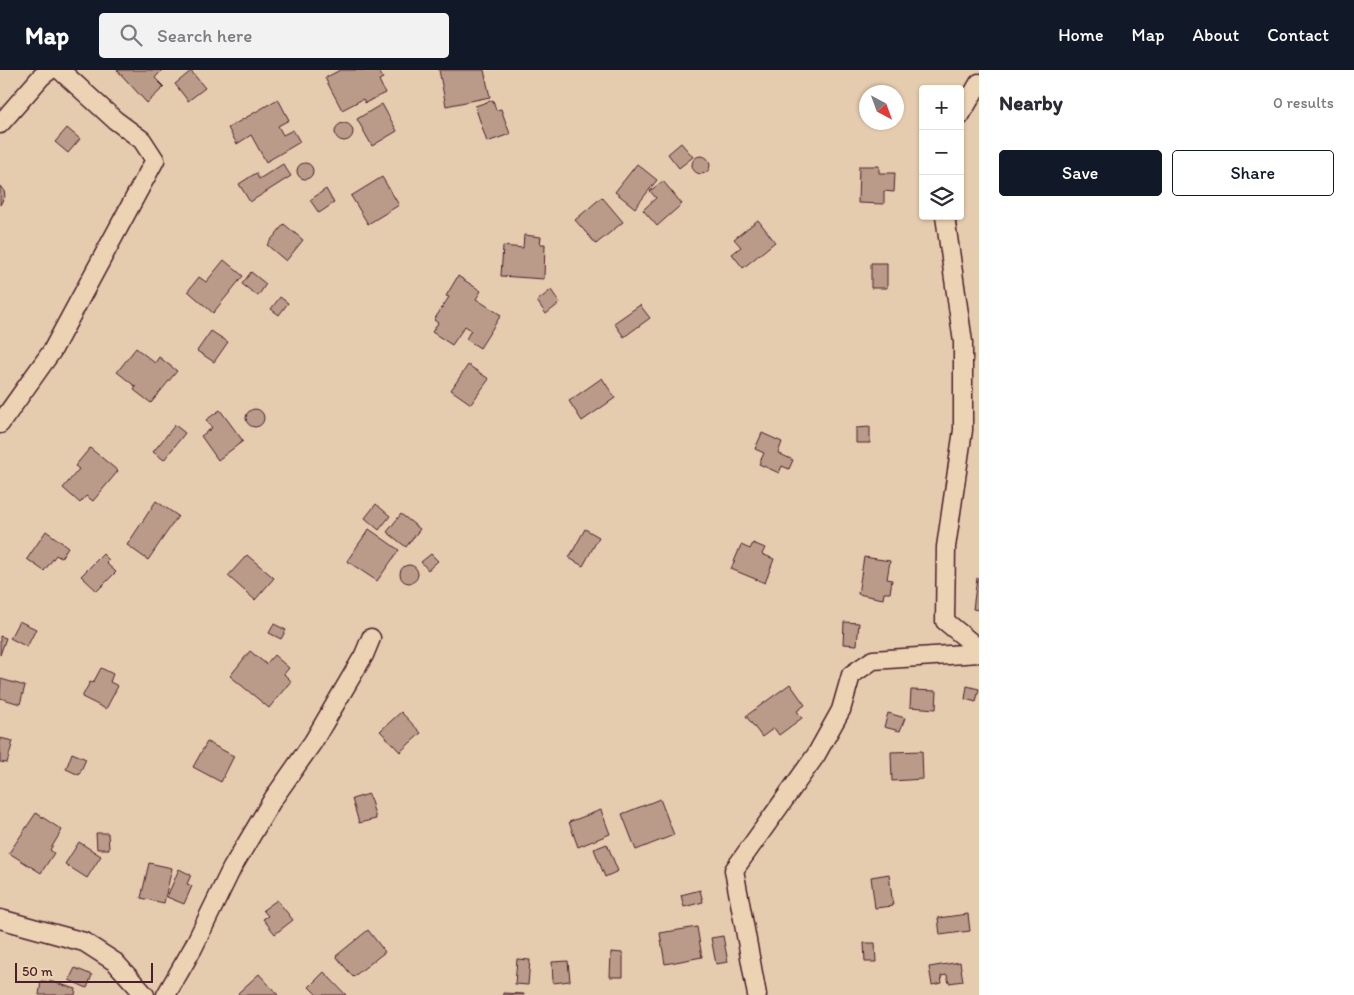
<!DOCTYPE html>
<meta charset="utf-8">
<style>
:root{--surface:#fff;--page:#f2f2f3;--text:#2b2b33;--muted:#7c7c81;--line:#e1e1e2;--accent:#111827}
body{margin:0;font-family:Itim,sans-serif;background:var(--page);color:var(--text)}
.controls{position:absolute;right:15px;top:15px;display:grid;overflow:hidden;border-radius:5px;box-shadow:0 1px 4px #0004}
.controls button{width:45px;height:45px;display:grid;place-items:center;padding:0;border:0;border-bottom:1px solid var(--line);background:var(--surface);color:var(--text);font:25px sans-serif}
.compass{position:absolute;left:859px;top:15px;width:45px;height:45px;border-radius:50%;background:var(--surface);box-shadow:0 1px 4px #0004;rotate:139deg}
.scale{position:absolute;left:15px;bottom:12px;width:138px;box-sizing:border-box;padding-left:5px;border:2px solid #4a1f2b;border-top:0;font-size:14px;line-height:18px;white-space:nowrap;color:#4a1f2b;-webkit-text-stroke:4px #ecd3b4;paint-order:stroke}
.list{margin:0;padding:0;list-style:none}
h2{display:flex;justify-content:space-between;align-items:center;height:65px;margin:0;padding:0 20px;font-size:21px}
h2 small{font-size:16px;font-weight:400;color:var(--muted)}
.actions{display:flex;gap:10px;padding:15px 20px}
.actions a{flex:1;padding:11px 0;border:1px solid var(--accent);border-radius:5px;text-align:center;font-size:18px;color:var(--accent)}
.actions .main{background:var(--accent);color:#fff}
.icon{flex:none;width:28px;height:28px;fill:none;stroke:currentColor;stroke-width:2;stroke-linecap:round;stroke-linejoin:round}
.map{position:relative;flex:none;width:979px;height:925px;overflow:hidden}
header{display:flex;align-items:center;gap:30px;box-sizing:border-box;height:70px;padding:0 25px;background:var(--accent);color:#fff}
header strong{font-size:24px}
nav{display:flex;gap:28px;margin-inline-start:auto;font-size:18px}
.search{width:350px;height:45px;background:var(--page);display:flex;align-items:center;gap:12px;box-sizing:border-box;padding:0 18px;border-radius:5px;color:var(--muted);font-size:19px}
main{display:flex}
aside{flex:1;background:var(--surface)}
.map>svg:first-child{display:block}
.building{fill:#ba9b8a;stroke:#4a1f2b}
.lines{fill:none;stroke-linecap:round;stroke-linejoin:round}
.street-casing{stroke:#4a1f2b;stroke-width:21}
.street{stroke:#ecd3b4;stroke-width:18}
</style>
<header>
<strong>Map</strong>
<div class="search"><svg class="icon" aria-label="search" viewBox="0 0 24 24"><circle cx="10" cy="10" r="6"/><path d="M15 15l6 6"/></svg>Search here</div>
<nav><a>Home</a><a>Map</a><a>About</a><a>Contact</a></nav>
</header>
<main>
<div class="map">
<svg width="979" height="925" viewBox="0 0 979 925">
<rect width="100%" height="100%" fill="#e6ccaf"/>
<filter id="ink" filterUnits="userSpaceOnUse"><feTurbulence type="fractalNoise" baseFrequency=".02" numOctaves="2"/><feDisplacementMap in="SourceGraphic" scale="10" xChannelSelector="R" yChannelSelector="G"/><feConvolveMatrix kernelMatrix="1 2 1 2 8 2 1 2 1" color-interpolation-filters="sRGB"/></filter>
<g filter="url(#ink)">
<path class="building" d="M 117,0 L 162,0 L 155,8 L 164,17 L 147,33 Z
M 340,0 L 378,0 L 383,8 L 379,10 L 385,23 L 365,33 L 363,29 L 342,40 L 325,8 Z
M 439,0 L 484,0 L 490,27 L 446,36 Z
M 191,1 L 205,18 L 188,31 L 175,14 Z
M 278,29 L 289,50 L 278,56 L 283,65 L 293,60 L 300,72 L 266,92 L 251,65 L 237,74 L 228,58 Z
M 493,30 L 496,40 L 501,39 L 510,64 L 487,72 L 475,36 Z
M 382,34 L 397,61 L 372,76 L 357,49 Z
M335 62a9 9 0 1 1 18 0a9 9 0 1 1-18 0Z
M 67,58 L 80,69 L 68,83 L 55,72 Z
M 681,73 L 693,87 L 679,98 L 668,84 Z
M692 95a9 9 0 1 1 18 0a9 9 0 1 1-18 0Z
M297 101a8 8 0 1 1 16 0a8 8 0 1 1-16 0Z
M 283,94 L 291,106 L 250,132 L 239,114 L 256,103 L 259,109 Z
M 637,94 L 657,110 L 635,138 L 615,122 Z
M 859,96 L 879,96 L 879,103 L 895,103 L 894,122 L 884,121 L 884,134 L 858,133 Z
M 382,107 L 399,135 L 368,154 L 351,126 Z
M 663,111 L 682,134 L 657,156 L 643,140 L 656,128 L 650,121 Z
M 0,116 L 4,121 L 5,126 L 0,135 Z
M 326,119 L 334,133 L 319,143 L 310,130 Z
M 602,127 L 623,152 L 596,174 L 575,150 Z
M 758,150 L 775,172 L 743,198 L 732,184 L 741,177 L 734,169 Z
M 284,154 L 303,170 L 286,191 L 267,175 Z
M 524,165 L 541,167 L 540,174 L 545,174 L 544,209 L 501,206 L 503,176 L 523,178 Z
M 224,190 L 243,206 L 213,243 L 188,221 L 199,207 L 206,212 Z
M 871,193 L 887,193 L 887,218 L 871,218 Z
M 251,202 L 266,214 L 258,226 L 242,214 Z
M 458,206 L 481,221 L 476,229 L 501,245 L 480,278 L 466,269 L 471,260 L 465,256 L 452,275 L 432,262 L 438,253 L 434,250 L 449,227 L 446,226 Z
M 551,220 L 560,233 L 546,244 L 537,231 Z
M 280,227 L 288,233 L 279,245 L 271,239 Z
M 640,235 L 650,248 L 624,267 L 614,253 Z
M 211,261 L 228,272 L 214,292 L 197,281 Z
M 136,278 L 155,293 L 159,287 L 177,301 L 151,333 L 134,320 L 136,317 L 117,302 Z
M 468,295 L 489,309 L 471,334 L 451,320 Z
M 602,308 L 615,328 L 582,351 L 569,331 Z
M246 348a9 9 0 1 1 18 0a9 9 0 1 1-18 0Z
M 220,340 L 243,371 L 218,390 L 201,366 L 212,358 L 206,350 Z
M 175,355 L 185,363 L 164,390 L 153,382 Z
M 870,357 L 870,373 L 856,373 L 856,358 Z
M 762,363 L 782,372 L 778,383 L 793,390 L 789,399 L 782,396 L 779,403 L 759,394 L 764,383 L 755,379 Z
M 90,378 L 118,401 L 93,431 L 86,426 L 80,433 L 63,418 L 79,399 L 75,396 Z
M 156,431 L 178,446 L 148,490 L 127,475 Z
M 376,434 L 390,446 L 379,460 L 365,448 Z
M 401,444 L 420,459 L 406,477 L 387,462 Z
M 369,459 L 399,480 L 377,511 L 347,491 Z
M 585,459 L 599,467 L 583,496 L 569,488 Z
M 46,461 L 68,477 L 61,488 L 56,485 L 44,501 L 27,489 Z
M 753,473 L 765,478 L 762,484 L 774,489 L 765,513 L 731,499 L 741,475 L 750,479 Z
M 103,484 L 109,490 L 106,493 L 116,502 L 97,521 L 81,506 Z
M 431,484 L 438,491 L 428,500 L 421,492 Z
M 247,485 L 274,508 L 255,530 L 228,506 Z
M 864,487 L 890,491 L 887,509 L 892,510 L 890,523 L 884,523 L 883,529 L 858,524 Z
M400 504a9 9 0 1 1 18 0a9 9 0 1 1-18 0Z
M 977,508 L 979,509 L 979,540 L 973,539 Z
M 19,551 L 36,559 L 27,577 L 10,568 Z
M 844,552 L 859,553 L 857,575 L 843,574 Z
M 274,554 L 286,560 L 281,569 L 269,563 Z
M 0,566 L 6,568 L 0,585 Z
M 250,581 L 266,594 L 274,585 L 289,598 L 284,604 L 291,611 L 269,638 L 230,606 Z
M 101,598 L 113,604 L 110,612 L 118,616 L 106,639 L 82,627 L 90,612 L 93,613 Z
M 1,609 L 25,616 L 20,634 L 0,628 Z
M 790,614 L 805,635 L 797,641 L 802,648 L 779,665 L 774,658 L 762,667 L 746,646 Z
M 967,616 L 979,619 L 976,632 L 965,629 Z
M 911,620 L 937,621 L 936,639 L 910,637 Z
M 401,642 L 421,663 L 400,682 L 380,661 Z
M 888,643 L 905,648 L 900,661 L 884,657 Z
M 0,668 L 13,671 L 7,693 L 0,692 Z
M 207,672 L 234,686 L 221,712 L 193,697 Z
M 922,681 L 923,709 L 892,711 L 891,682 Z
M 72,683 L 86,689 L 79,705 L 66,699 Z
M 369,724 L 376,749 L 359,753 L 352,729 Z
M 660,729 L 674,765 L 636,780 L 622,744 Z
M 601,740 L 610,764 L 578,777 L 569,752 Z
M 36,743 L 62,760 L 50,780 L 54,783 L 41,803 L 9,783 Z
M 96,763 L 108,763 L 109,779 L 97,779 Z
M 79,772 L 101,786 L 87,808 L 65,794 Z
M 607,774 L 618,801 L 605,807 L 594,779 Z
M 149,793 L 172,798 L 164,833 L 141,828 Z
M 179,799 L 191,805 L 187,814 L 192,816 L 184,834 L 167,827 Z
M 889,804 L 893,836 L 875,838 L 871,807 Z
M 700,820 L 703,832 L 684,837 L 681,825 Z
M 277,830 L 293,850 L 275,864 L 263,849 L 268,846 L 263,840 Z
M 968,844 L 970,861 L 940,865 L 938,848 Z
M 697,857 L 702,887 L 665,894 L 660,863 Z
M 368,860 L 385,882 L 353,907 L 336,886 Z
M 723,866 L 728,892 L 716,894 L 711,868 Z
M 864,873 L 875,873 L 876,892 L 865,892 Z
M 611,882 L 623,883 L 623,907 L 610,907 Z
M 517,889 L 530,890 L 528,915 L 515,914 Z
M 568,891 L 570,911 L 553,913 L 552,892 Z
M 960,892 L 963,911 L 949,913 L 947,905 L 941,906 L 942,913 L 932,915 L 929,897 Z
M 75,898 L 92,905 L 87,918 L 69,910 Z
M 324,902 L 346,925 L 317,925 L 309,917 Z
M 259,904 L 278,925 L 240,925 L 238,923 Z
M 41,911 L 53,912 L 76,919 L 75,925 L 39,925 Z
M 503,923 L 524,924 L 524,925 L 503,925 Z"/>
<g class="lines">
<g class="street-casing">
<path id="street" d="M 960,46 L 979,13
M 0,54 L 41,7 L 50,0
M 945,146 L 963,272 L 963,360 L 946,477 L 945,551 L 979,579
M 0,354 L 52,281 L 155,90 L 142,70 L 115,50 L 60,0
M 0,849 L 84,872 L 115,892 L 145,925
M 166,925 L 193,878 L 232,798 L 273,729 L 313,672 L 364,585 L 371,568
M 757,925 L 734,800 L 816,685 L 841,640 L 851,605 L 873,590 L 979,583"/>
</g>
<use href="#street" class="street"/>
</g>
</g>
</svg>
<div class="controls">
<button>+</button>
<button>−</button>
<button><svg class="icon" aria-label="layers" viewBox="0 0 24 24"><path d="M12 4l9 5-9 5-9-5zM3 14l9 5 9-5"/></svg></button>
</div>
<svg class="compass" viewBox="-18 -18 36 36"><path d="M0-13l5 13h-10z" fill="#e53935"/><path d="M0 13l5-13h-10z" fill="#7c7c81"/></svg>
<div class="scale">50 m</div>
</div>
<aside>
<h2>Nearby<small>0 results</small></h2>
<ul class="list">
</ul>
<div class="actions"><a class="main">Save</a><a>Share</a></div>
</aside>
</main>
